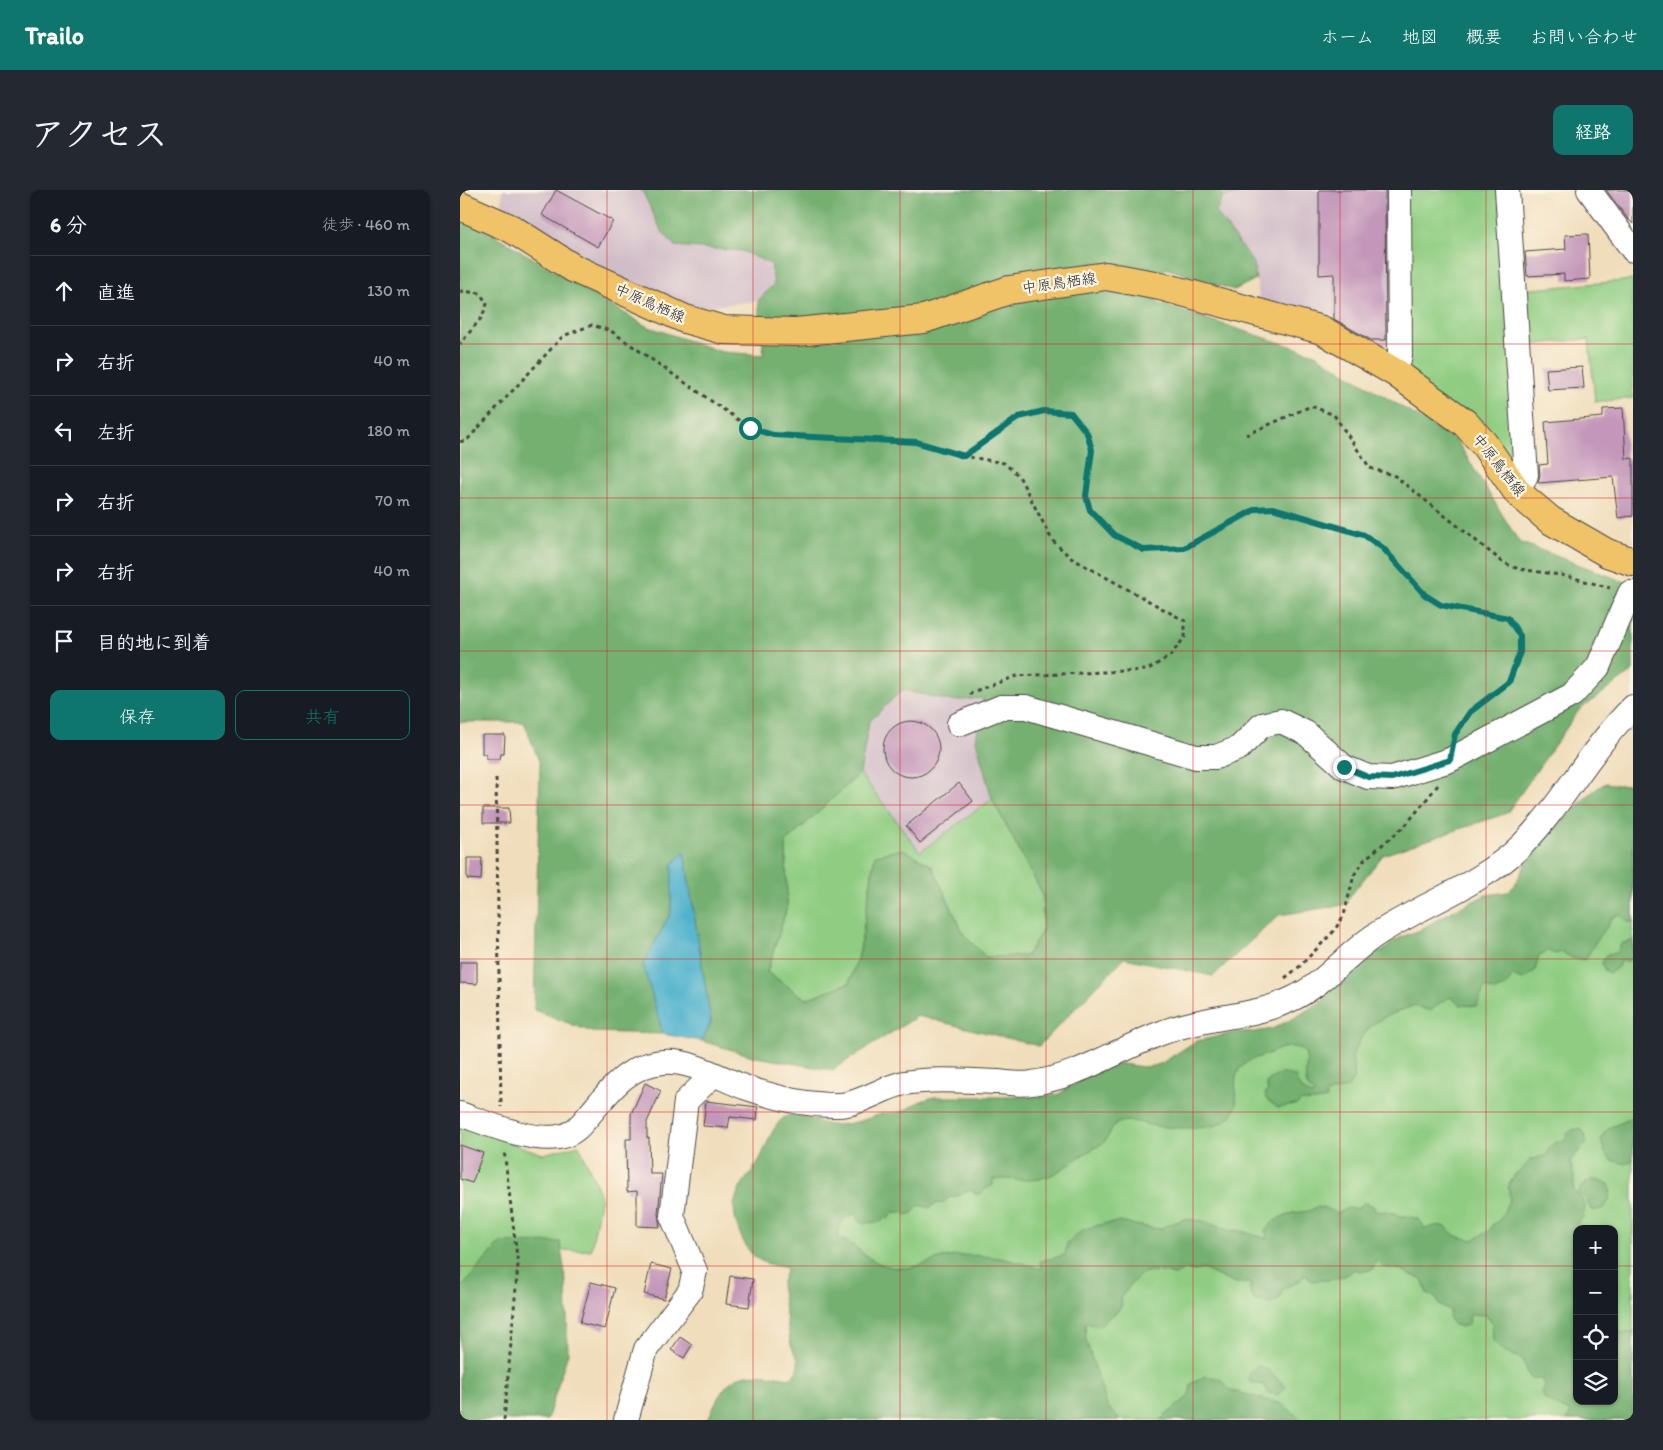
<!DOCTYPE html>
<html lang="ja">
<meta charset="utf-8">
<style>
:root{--surface:#171b24;--page:#242831;--text:#f1f3f6;--muted:#9ea1a6;--line:#363941;--accent:#0f766e}
body{margin:0;font-family:Itim,"Klee One",sans-serif;background:var(--page);color:var(--text)}
.controls{position:absolute;right:15px;bottom:15px;display:grid;overflow:hidden;border-radius:10px;box-shadow:0 1px 4px #0004}
.controls button{width:45px;height:45px;display:grid;place-items:center;padding:0;border:0;border-bottom:1px solid var(--line);background:var(--surface);color:var(--text);font:25px sans-serif}
.stop{position:absolute;width:15px;height:15px;margin:-11px;border:4px solid #0f766e;border-radius:50%;background:#fff}
.stop.end{background:#0f766e;border-color:#fff;box-shadow:0 1px 5px #0008}
.list{margin:0;padding:0;list-style:none}
h2{display:flex;justify-content:space-between;align-items:center;height:65px;margin:0;padding:0 20px;font-size:21px}
h2 small{font-size:16px;font-weight:400;color:var(--muted)}
.list li{display:grid;grid-template-columns:32px 1fr auto;gap:15px;align-items:center;box-sizing:border-box;height:70px;padding:0 20px;border-top:1px solid var(--line)}
.list b{display:block;font-size:19px;white-space:nowrap}
.list em{font-size:16px;font-style:normal;color:var(--muted)}
.actions{display:flex;gap:10px;padding:15px 20px}
.actions a{flex:1;padding:11px 0;border:1px solid var(--accent);border-radius:10px;text-align:center;font-size:18px;color:var(--accent)}
.actions .main{background:var(--accent);color:#fff}
.icon{flex:none;width:28px;height:28px;fill:none;stroke:currentColor;stroke-width:2;stroke-linecap:round;stroke-linejoin:round}
.map{position:relative;flex:none;width:1173px;height:1230px;overflow:hidden;border-radius:10px}
header{display:flex;align-items:center;gap:30px;box-sizing:border-box;height:70px;padding:0 25px;background:var(--accent);color:#fff}
header strong{font-size:24px}
nav{display:flex;gap:28px;margin-inline-start:auto;font-size:18px}
.intro{display:flex;align-items:center;justify-content:space-between;box-sizing:border-box;height:120px;padding:0 30px}
h1{margin:0;font-size:35px}
.button{padding:12px 22px;border-radius:10px;background:var(--accent);color:#fff;font-size:18px;font-weight:700}
main{display:flex;gap:30px;padding:0 30px}
aside{flex:1;background:var(--surface);border-radius:10px;box-shadow:0 1px 4px #0004}
.map>svg:first-child{display:block}
.industrial{fill:#d1bdc9}
.green{fill:#90cd83;stroke:#5e7c57;fill-rule:evenodd}
.forest{fill:#74b071;stroke:#506e4e;fill-rule:evenodd}
.water{fill:#4fb2ce;stroke:#3d6e7c}
.building{fill:#c396ba}
.lines{fill:none;stroke-linecap:round;stroke-linejoin:round}
.minor-casing{stroke:#494641;stroke-width:26}
.major-casing{stroke:#494641;stroke-width:30}
.path{stroke:#494641;stroke-width:3;stroke-dasharray:4 4;stroke-linecap:butt}
.minor{stroke:#fff;stroke-width:24}
.major{stroke:#f0c369;stroke-width:28}
.route{stroke:#0f766e;stroke-width:6}
.grid{fill:none;stroke:#d62828;stroke-width:1;stroke-opacity:0.55}
.labels{text-anchor:middle;stroke-width:4.5;stroke-linejoin:round;paint-order:stroke}
.street-label{font-size:15px;fill:#2b2b2b;stroke:#fcf5e5}
</style>
<header>
<strong>Trailo</strong>
<nav><a>ホーム</a><a>地図</a><a>概要</a><a>お問い合わせ</a></nav>
</header>
<div class="intro"><h1>アクセス</h1><a class="button">経路</a></div>
<main>
<aside>
<h2>6 分<small>徒歩 · 460 m</small></h2>
<ul class="list">
<li><svg class="icon" aria-label="ahead" viewBox="0 0 24 24"><path d="M12 20V5M6 11l6-6 6 6"/></svg><div><b>直進</b></div><em>130 m</em></li>
<li><svg class="icon" aria-label="right" viewBox="0 0 24 24"><path d="M7 20v-9h11M14 6l5 5-5 5"/></svg><div><b>右折</b></div><em>40 m</em></li>
<li><svg class="icon" aria-label="left" viewBox="0 0 24 24"><path d="M17 20v-9H6M10 6l-5 5 5 5"/></svg><div><b>左折</b></div><em>180 m</em></li>
<li><svg class="icon" aria-label="right" viewBox="0 0 24 24"><path d="M7 20v-9h11M14 6l5 5-5 5"/></svg><div><b>右折</b></div><em>70 m</em></li>
<li><svg class="icon" aria-label="right" viewBox="0 0 24 24"><path d="M7 20v-9h11M14 6l5 5-5 5"/></svg><div><b>右折</b></div><em>40 m</em></li>
<li><svg class="icon" aria-label="arrive" viewBox="0 0 24 24"><path d="M6 21V4h12l-3 4 3 4H6"/></svg><div><b>目的地に到着</b></div></li>
</ul>
<div class="actions"><a class="main">保存</a><a>共有</a></div>
</aside>
<div class="map">
<svg width="1173" height="1230" viewBox="0 0 1173 1230">
<rect width="100%" height="100%" fill="#fcf5e5"/>
<filter id="ink" filterUnits="userSpaceOnUse"><feTurbulence type="fractalNoise" baseFrequency=".02" numOctaves="2"/><feDisplacementMap in="SourceGraphic" scale="10" xChannelSelector="R" yChannelSelector="G"/><feConvolveMatrix kernelMatrix="1 2 1 2 8 2 1 2 1" color-interpolation-filters="sRGB"/></filter>
<filter id="wash" filterUnits="userSpaceOnUse"><feTurbulence type="fractalNoise" baseFrequency=".0096" numOctaves="4" result="noise"/><feDisplacementMap in="SourceGraphic" scale="20" xChannelSelector="R" yChannelSelector="G"/><feGaussianBlur stdDeviation="1.12" result="paint"/><feColorMatrix in="noise" values="0 0 0 0 0 0 0 0 0 0 0 0 0 0 0 0 0 1.4 0 .05"/><feComposite in="paint" operator="in"/></filter>
<g filter="url(#wash)">
<rect width="100%" height="100%" fill="#f0ddbb"/>
<path class="industrial" d="M 42,0 L 182,0 L 201,40 L 215,56 L 282,61 L 311,74 L 314,94 L 298,111 L 235,118 L 166,94 L 42,22 Z
M 786,0 L 935,0 L 934,166 L 800,112 L 793,73 L 756,22 L 762,8 Z
M 442,500 L 492,511 L 523,508 L 516,551 L 532,609 L 460,663 L 400,583 L 409,532 Z"/>
<path class="green" d="M 760,0 L 786,0 L 762,8 Z
M 945,0 L 1039,0 L 1060,272 L 1047,275 L 946,182 Z
M 1173,90 L 1173,208 L 1135,212 L 1129,149 L 1066,155 L 1060,100 Z
M 400,583 L 460,662 L 532,609 L 583,705 L 583,740 L 566,766 L 526,767 L 504,745 L 472,676 L 415,665 L 400,760 L 389,793 L 346,809 L 307,783 L 327,717 L 326,652 Z
M 1173,638 L 1173,1230 L 526,1230 L 381,1173 L 358,992 L 693,896 L 1042,755 ZM 1117,1039 L 1154,1039 L 1154,1211 L 1117,1211 Z
M 0,936 L 83,964 L 119,955 L 141,1006 L 131,1060 L 82,1061 L 1,1098 L 0,1097 Z"/>
<path class="forest" d="M 182,0 L 760,0 L 762,8 L 756,22 L 793,73 L 796,89 L 774,100 L 705,78 L 697,113 L 855,164 L 997,251 L 1059,352 L 1173,395 L 1173,481 L 1119,520 L 1047,623 L 923,665 L 883,715 L 819,725 L 753,786 L 664,768 L 579,856 L 458,826 L 372,880 L 296,867 L 242,851 L 251,832 L 224,661 L 212,675 L 211,723 L 183,774 L 203,844 L 132,842 L 74,820 L 80,574 L 64,532 L 0,532 L 0,29 L 26,40 L 186,136 L 262,162 L 304,165 L 298,111 L 314,94 L 311,74 L 282,61 L 215,56 L 201,40 ZM 442,500 L 492,511 L 523,508 L 516,551 L 532,609 L 583,705 L 583,740 L 566,766 L 526,767 L 504,745 L 472,676 L 443,659 L 415,665 L 400,760 L 389,793 L 346,809 L 307,782 L 327,717 L 326,652 L 400,583 L 409,532 Z
M 1146,593 L 1158,595 L 1173,594 L 1173,733 L 1165,731 L 1159,724 L 1150,729 L 1149,735 L 1139,746 L 1125,770 L 1112,768 L 1102,762 L 1095,764 L 1088,761 L 1079,765 L 1075,781 L 1063,790 L 1052,786 L 1047,795 L 1035,801 L 1025,797 L 1017,816 L 1001,815 L 990,807 L 980,813 L 971,821 L 958,817 L 955,815 L 922,828 L 911,836 L 901,848 L 892,866 L 895,887 L 887,898 L 875,901 L 865,905 L 867,909 C 861,911 847,912 841,911 L 836,915 L 818,918 L 806,909 L 805,903 L 808,900 L 806,893 C 816,884 823,881 836,887 C 838,897 842,901 851,905 L 855,904 C 852,901 848,898 847,895 C 841,881 857,857 830,857 C 822,857 813,862 805,865 C 800,867 792,868 787,872 C 760,891 793,915 762,933 C 752,940 708,938 695,936 C 685,934 671,929 661,932 C 650,935 651,944 645,951 C 639,957 629,961 622,965 C 611,972 599,983 586,987 C 570,993 550,988 533,989 L 533,995 L 525,999 L 521,1004 L 515,1004 L 512,1000 L 502,1003 L 498,1006 C 491,1006 487,1008 484,1013 L 474,1014 L 469,1018 L 460,1015 L 452,1023 L 447,1025 L 442,1022 L 434,1022 L 428,1029 L 424,1028 L 420,1032 C 412,1032 407,1034 400,1032 L 395,1024 C 383,1027 377,1035 379,1048 C 400,1056 407,1073 431,1077 C 453,1081 464,1073 483,1068 C 516,1061 551,1069 581,1079 L 580,1071 L 605,1065 L 607,1053 L 624,1039 L 643,1034 L 659,1032 L 698,1039 L 724,1029 L 743,1031 L 770,1041 L 777,1040 L 808,1049 L 805,1041 L 813,1032 L 821,1027 L 829,1025 L 833,1023 L 849,1021 L 856,1017 L 865,1018 L 877,1024 L 888,1018 L 897,1019 L 903,1013 L 912,1015 L 917,1022 L 926,1021 L 934,1023 L 940,1026 L 947,1026 L 958,1029 L 962,1033 L 964,1039 C 971,1037 981,1033 987,1038 C 991,1041 992,1044 996,1046 C 1001,1048 1006,1048 1012,1050 L 1029,1041 L 1032,1035 L 1039,1030 L 1043,1024 L 1050,1008 L 1048,997 L 1055,984 L 1062,980 L 1070,970 L 1087,965 C 1089,955 1095,951 1105,950 L 1107,944 L 1114,939 L 1122,940 L 1126,946 L 1125,955 L 1110,971 L 1114,986 L 1114,1001 L 1121,1008 L 1125,1016 L 1123,1027 L 1114,1038 L 1116,1045 L 1114,1050 C 1118,1056 1117,1059 1113,1066 L 1117,1069 L 1116,1077 L 1117,1211 L 1154,1211 L 1154,1137 L 1163,1144 L 1173,1141 L 1173,1230 L 1107,1230 L 1111,1223 L 1087,1211 L 1081,1205 L 1085,1195 L 1081,1189 L 1070,1188 L 1062,1169 L 1042,1160 L 1033,1151 L 1032,1133 L 1026,1125 L 1010,1124 L 1009,1134 L 1002,1137 L 994,1135 L 989,1128 L 990,1120 L 979,1115 L 976,1107 L 967,1104 L 963,1091 L 960,1088 L 950,1085 L 942,1080 L 923,1077 L 916,1070 L 913,1079 L 903,1082 L 894,1079 C 882,1091 868,1090 851,1091 L 845,1083 L 841,1090 L 823,1099 L 820,1108 L 812,1114 L 794,1110 L 790,1102 L 790,1093 L 773,1093 L 743,1079 L 735,1081 L 726,1079 L 715,1085 C 681,1076 681,1083 661,1107 L 662,1115 L 658,1121 L 638,1136 L 625,1133 L 626,1150 L 647,1216 L 660,1230 L 248,1230 C 254,1215 263,1193 279,1187 C 294,1181 314,1186 330,1188 L 338,1180 L 338,1169 L 331,1156 L 321,1095 L 327,1078 C 317,1076 303,1074 295,1067 C 283,1057 271,1026 275,1011 C 280,992 291,985 300,969 C 305,959 313,936 322,929 C 339,916 356,935 373,935 C 390,935 404,930 421,924 C 428,922 436,924 443,921 C 446,920 450,917 453,915 C 460,911 467,909 474,907 L 581,907 L 599,904 L 629,885 L 655,873 L 683,877 L 694,876 L 702,873 L 736,851 L 779,842 L 794,842 L 812,839 L 834,828 L 864,810 L 873,799 L 878,790 L 909,760 L 922,762 L 934,751 L 946,745 L 958,741 L 992,721 L 1026,705 L 1048,702 L 1055,695 L 1065,675 L 1072,666 C 1091,645 1122,605 1146,593 Z
M 1173,749 L 1173,767 L 1169,771 L 1160,771 L 1158,777 L 1149,783 L 1144,780 L 1141,772 L 1147,764 L 1156,763 L 1162,753 L 1169,752 Z
M 1173,926 L 1173,970 L 1166,974 L 1151,970 L 1145,963 L 1141,950 L 1144,943 L 1150,937 L 1163,932 Z
M 1131,990 L 1140,990 L 1149,994 C 1152,1004 1150,1010 1144,1018 L 1132,1021 L 1125,1008 L 1119,1004 C 1119,996 1125,994 1131,990 Z
M 100,1052 L 106,1091 L 108,1163 L 87,1230 L 0,1230 L 0,1102 L 1,1098 L 40,1053 Z
M 800,1176 L 809,1181 L 826,1197 L 818,1205 L 809,1203 L 803,1195 L 790,1192 C 786,1184 793,1178 800,1176 Z
M 745,1186 C 749,1187 755,1187 759,1189 C 765,1192 766,1198 772,1201 L 822,1214 L 842,1230 L 700,1230 L 729,1206 L 731,1194 Z"/>
<path class="water" d="M 224,661 L 251,832 L 242,851 L 203,844 L 183,774 L 211,723 L 212,675 Z"/>
<g id="blocks">
<path class="building" d="M 96,0 L 153,31 L 138,57 L 82,25 Z
M 859,0 L 925,0 L 926,150 L 911,150 L 874,129 L 874,84 L 859,85 Z
M 1146,0 L 1173,0 L 1173,34 L 1167,28 Z
M 1128,44 L 1130,89 L 1104,91 L 1104,84 L 1067,86 L 1065,62 L 1106,59 L 1105,45 Z
M 1122,177 L 1124,198 L 1088,200 L 1086,179 Z
M 1163,218 L 1166,269 L 1173,268 L 1173,326 L 1158,328 L 1153,287 L 1078,293 L 1080,285 L 1079,275 L 1088,274 L 1085,232 L 1143,227 L 1143,219 Z
M423 559a28 28 0 1 1 56 0a28 28 0 1 1-56 0Z
M 22,545 L 45,545 L 44,564 L 41,564 L 40,569 L 26,569 L 26,564 L 22,564 Z
M 499,593 L 513,611 L 460,653 L 446,636 Z
M 23,618 L 49,618 L 50,633 L 23,633 Z
M 7,668 L 22,668 L 21,690 L 7,689 Z
M 0,772 L 17,772 L 17,794 L 0,793 Z
M 185,893 L 201,901 L 187,932 L 187,948 L 189,948 L 190,984 L 202,984 L 198,1024 L 200,1037 L 177,1036 L 177,1001 L 167,1002 L 166,949 L 171,949 L 171,924 Z
M 246,911 L 298,917 L 297,930 L 270,927 L 268,938 L 243,936 Z
M 0,955 L 23,963 L 12,993 L 0,989 Z
M 191,1074 L 212,1079 L 204,1109 L 184,1104 Z
M 270,1086 L 293,1089 L 289,1117 L 266,1114 Z
M 131,1092 L 155,1098 L 145,1139 L 120,1133 Z
M 220,1147 L 232,1155 L 224,1168 L 211,1160 Z"/>
</g>
</g>
<g filter="url(#ink)">
<use href="#blocks" fill-opacity="0" stroke="#494641" stroke-width="1"/>
<g class="lines">
<g class="minor-casing">
<path id="minor" d="M 1047,0 L 1066,285 L 1058,303
M 1129,0 L 1173,60
M 936,183 L 940,165 L 939,0
M 499,534 L 541,517 L 566,517 L 736,567 L 756,567 L 779,558 L 802,535 L 821,531 L 846,543 L 884,577 L 908,587 L 932,588 L 990,570 L 1112,505 L 1138,477 L 1170,403 L 1173,403
M 0,924 C 26,933 71,952 98,947 C 113,945 120,936 130,924 C 150,900 169,874 204,872 C 232,870 261,889 287,898 C 316,908 349,916 380,915 C 400,914 424,897 444,893 C 475,888 507,891 538,892 C 549,893 561,895 572,893 C 619,887 660,858 704,842 C 745,826 794,828 834,808 C 865,793 886,765 914,746 C 962,714 1022,695 1063,654 C 1104,612 1131,558 1173,517
M 166,1230 L 186,1159 L 230,1101 L 235,1081 L 212,1026 L 226,911 L 253,885"/>
</g>
<g class="major-casing">
<path id="major" d="M 0,16 L 52,39 L 113,78 L 225,129 L 264,140 L 336,142 L 464,129 L 549,100 L 646,86 L 700,96 L 862,140 L 936,183 L 1005,233 L 1024,254 L 1058,303 L 1090,330 L 1147,363 L 1173,372"/>
</g>
<path class="path" d="M 0,101 L 20,103 L 27,114 L 22,127 L 0,154
M 786,245 L 851,216 L 874,225 L 910,278 L 935,286 L 1044,373 L 1059,379 L 1107,386 L 1150,398
M 0,252 L 8,249 L 103,146 L 132,135 L 151,141 L 290,238 L 313,245 L 456,252 L 504,266 L 544,273 L 559,286 L 592,350 L 611,368 L 725,431 L 725,447 L 710,466 L 687,480 L 557,486 L 512,502 L 508,508
M 504,266 L 559,227 L 584,221 L 611,223 L 627,243 L 632,260 L 626,306 L 630,320 L 654,345 L 683,360 L 724,358 L 796,319 L 813,318 L 904,345 L 923,358 L 965,405 L 981,415 L 1048,428 L 1060,446 L 1060,462 L 1049,492 L 1010,522 L 995,545
M 36,588 L 41,917
M 825,788 L 839,777 L 874,741 L 884,725 L 894,685 L 905,669 L 945,636 L 978,595
M 44,1230 L 58,1075 L 44,960"/>
<use href="#minor" class="minor"/>
<use href="#major" class="major"/>
</g>
</g>
<g class="lines" filter="url(#ink)">
<path class="route" d="M 290,238 L 313,245 L 456,252 L 504,266 L 559,227 L 584,221 L 611,223 L 627,243 L 632,260 L 626,306 L 630,320 L 654,345 L 684,360 L 724,358 L 796,319 L 813,318 L 904,345 L 923,358 L 965,405 L 981,415 L 1048,428 L 1060,446 L 1060,462 L 1049,492 L 1010,522 L 995,544 L 990,570 L 932,588 L 908,587 L 884,577"/>
</g>
<path class="grid" d="M 147,0 L 147,1230M 293,0 L 293,1230M 440,0 L 440,1230M 586,0 L 586,1230M 733,0 L 733,1230M 880,0 L 880,1230M 1026,0 L 1026,1230M 0,154 L 1173,154M 0,308 L 1173,308M 0,461 L 1173,461M 0,615 L 1173,615M 0,769 L 1173,769M 0,922 L 1173,922M 0,1076 L 1117,1076M 1154,1076 L 1173,1076"/>
<g class="labels">
<g class="street-label">
<text transform="translate(599 93) rotate(-8)" y="5">中原鳥栖線</text>
<text transform="translate(190 113) rotate(24)" y="5">中原鳥栖線</text>
<text transform="translate(1039 275) rotate(52)" y="5">中原鳥栖線</text>
</g>
</g>
</svg>
<div class="controls">
<button>+</button>
<button>−</button>
<button><svg class="icon" aria-label="locate" viewBox="0 0 24 24"><circle cx="12" cy="12" r="6"/><path d="M12 2v4M12 18v4M2 12h4M18 12h4"/></svg></button>
<button><svg class="icon" aria-label="layers" viewBox="0 0 24 24"><path d="M12 4l9 5-9 5-9-5zM3 14l9 5 9-5"/></svg></button>
</div>
<div class="stop" style="left:290px;top:238px"></div>
<div class="stop end" style="left:884px;top:577px"></div>
</div>
</main>
